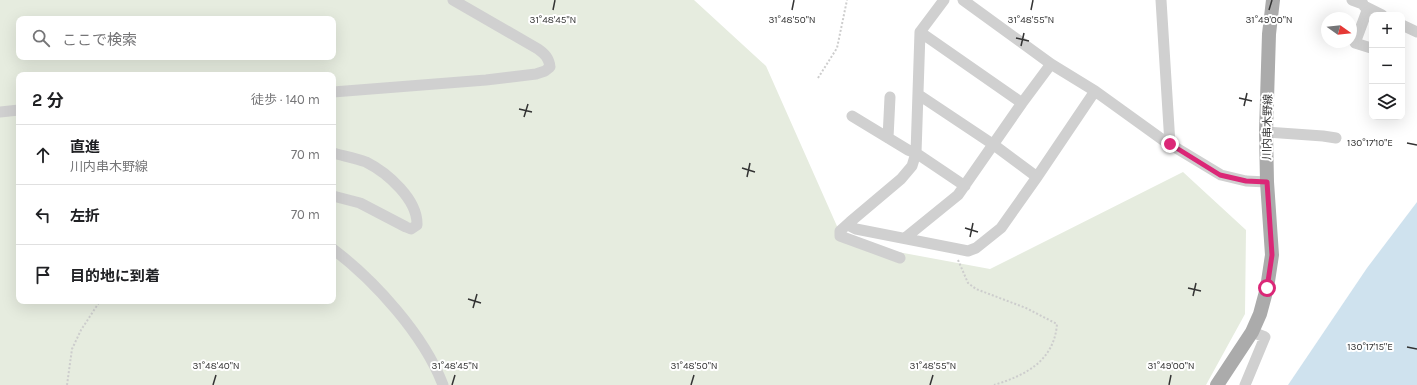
<!DOCTYPE html>
<html lang="ja">
<meta charset="utf-8">
<style>
:root{--surface:#fff;--page:#f6f6f6;--text:#202124;--muted:#757577;--line:#e0e0e0}
body{margin:0;font-family:Karla,"Noto Sans JP",sans-serif;background:var(--page);color:var(--text)}
.controls{position:absolute;right:12px;top:12px;display:grid;overflow:hidden;border-radius:8px;box-shadow:0 4px 16px #0002}
.controls button{width:36px;height:36px;display:grid;place-items:center;padding:0;border:0;border-bottom:1px solid var(--line);background:var(--surface);color:var(--text);font:20px sans-serif}
.compass{position:absolute;left:1321px;top:12px;width:36px;height:36px;border-radius:50%;background:var(--surface);box-shadow:0 4px 16px #0002;rotate:105deg}
.stop{position:absolute;width:12px;height:12px;margin:-9px;border:3px solid #db2777;border-radius:50%;background:#fff}
.stop.end{background:#db2777;border-color:#fff;box-shadow:0 1px 4px #0008}
.list{margin:0;padding:0;list-style:none}
h2{display:flex;justify-content:space-between;align-items:center;height:52px;margin:0;padding:0 16px;font-size:17px}
h2 small{font-size:13px;font-weight:400;color:var(--muted)}
.list li{display:grid;grid-template-columns:26px 1fr auto;gap:12px;align-items:center;box-sizing:border-box;height:60px;padding:0 16px;border-top:1px solid var(--line)}
.list b{display:block;font-size:15px;white-space:nowrap}
.list p{margin:0;font-size:13px;white-space:nowrap;color:var(--muted)}
.list em{font-size:13px;font-style:normal;color:var(--muted)}
.icon{flex:none;width:22px;height:22px;fill:none;stroke:currentColor;stroke-width:2;stroke-linecap:round;stroke-linejoin:round}
.map{position:relative;flex:none;width:1417px;height:385px;overflow:hidden}
.search{position:absolute;background:var(--surface);box-shadow:0 4px 16px #0002;left:16px;top:16px;width:320px;height:44px;display:flex;align-items:center;gap:10px;box-sizing:border-box;padding:0 14px;border-radius:8px;color:var(--muted);font-size:15px}
.panel{position:absolute;background:var(--surface);box-shadow:0 4px 16px #0002;left:16px;top:72px;width:320px;height:232px;border-radius:8px}
.map>svg:first-child{display:block}
.green{fill:#e6ecdf;fill-rule:evenodd}
.water{fill:#cfe2ee}
.lines{fill:none;stroke-linecap:round;stroke-linejoin:round}
.path{stroke:#cdcdcd;stroke-width:2;stroke-dasharray:2 2;stroke-linecap:butt}
.minor{stroke:#d0d0d0;stroke-width:11}
.major{stroke:#ababab;stroke-width:14}
.route{stroke:#db2777;stroke-width:5}
.ticks{fill:none;stroke:#333;stroke-width:1.5}
.labels{text-anchor:middle;stroke-width:4;stroke-linejoin:round;paint-order:stroke}
.street-label{font-size:11px;fill:#333;stroke:#fff}
.ticks-label{font-size:10px;text-anchor:middle;fill:#333;stroke:#fff;stroke-width:4;stroke-linejoin:round;paint-order:stroke}
</style>
<div class="map">
<svg width="1417" height="385" viewBox="0 0 1417 385">
<rect width="100%" height="100%" fill="#fff"/>
<path class="green" d="M 0,0 L 694,0 L 766,66 L 844,242 L 990,269 L 1183,172 L 1246,230 L 1245,314 L 1206,385 L 0,385 ZM 19,19 L 333,19 L 333,57 L 19,57 ZM 19,75 L 333,75 L 333,301 L 19,301 Z"/>
<path class="water" d="M 1417,202 L 1417,385 L 1288,385 L 1367,268 Z"/>
<g class="lines">
<path class="path" d="M 818,78 L 837,48 L 847,0
M 958,260 L 968,283 L 976,289 L 1026,308 L 1057,324 C 1054,361 1026,375 994,385
M 67,385 L 72,349 L 81,330 L 100,301"/>
<path class="minor" d="M 944,0 L 920,32 L 916,153 L 912,166 L 901,179 L 850,222 L 850,226 L 856,229 L 968,251 L 976,248 L 1001,228 L 1037,177 L 1095,91
M 963,0 L 1051,64 L 1095,91 L 1163,140 L 1221,175 L 1246,181 L 1267,182
M 1161,0 L 1170,144
M 1352,0 L 1363,4
M 1361,0 L 1364,6 L 1382,15
M 1368,8 L 1355,43 L 1371,48
M 1402,25 L 1417,32
M 920,32 L 1022,103
M 333,92 L 486,80 L 536,74 L 545,71 L 550,67 C 549,58 545,54 538,49 L 453,0
M 919,95 L 994,145 L 1037,177
M 0,112 L 19,110
M 852,116 L 908,150 L 916,153 L 965,186
M 1266,132 L 1323,136 L 1336,138
M 888,138 L 890,97
M 333,153 C 344,156 356,158 366,162 C 388,173 418,200 417,225 L 411,229 L 406,227 L 360,203 L 333,196
M 850,222 L 840,231 L 840,236 L 900,258
M 905,238 L 958,195 L 1022,103 L 1051,64
M 333,249 C 375,281 424,335 443,385
M 1245,385 L 1265,337 L 1252,332"/>
<path class="major" d="M 1217,385 L 1252,332 L 1260,314 L 1267,288 L 1272,255 L 1267,182 L 1266,132 L 1269,34 L 1273,0"/>
</g>
<g class="lines">
<path class="route" d="M 1170,144 L 1220,175 L 1246,181 L 1267,182 L 1272,255 L 1267,288"/>
</g>
<path class="ticks" d="M 553,10 L 555,0M 792,10 L 794,0M 1031,10 L 1033,0M 1269,10 L 1272,0M 1016,38 L 1029,41M 1021,46 L 1024,33M 1239,98 L 1252,101M 1244,106 L 1247,93M 519,109 L 532,112M 524,117 L 528,104M 1407,143 L 1417,145M 742,168 L 755,172M 747,177 L 750,163M 965,228 L 978,232M 970,237 L 973,223M 1188,288 L 1201,291M 1193,296 L 1196,283M 468,299 L 481,303M 473,308 L 477,294M 1407,347 L 1417,349M 213,385 L 216,375M 452,385 L 455,375M 691,385 L 694,375M 930,385 L 933,375M 1169,385 L 1171,375"/>
<g class="labels">
<g class="street-label">
<text transform="translate(1267 127) rotate(-89)" y="4">川内串木野線</text>
</g>
</g>
<g class="ticks-label">
<text x="553" y="23">31°48'45"N</text>
<text x="792" y="23">31°48'50"N</text>
<text x="1031" y="23">31°48'55"N</text>
<text x="1269" y="23">31°49'00"N</text>
<text x="1370" y="146">130°17'10"E</text>
<text x="1370" y="350">130°17'15"E</text>
<text x="216" y="369">31°48'40"N</text>
<text x="455" y="369">31°48'45"N</text>
<text x="694" y="369">31°48'50"N</text>
<text x="933" y="369">31°48'55"N</text>
<text x="1171" y="369">31°49'00"N</text>
</g>
</svg>
<div class="controls">
<button>+</button>
<button>−</button>
<button><svg class="icon" aria-label="layers" viewBox="0 0 24 24"><path d="M12 4l9 5-9 5-9-5zM3 14l9 5 9-5"/></svg></button>
</div>
<svg class="compass" viewBox="-18 -18 36 36"><path d="M0-13l5 13h-10z" fill="#e53935"/><path d="M0 13l5-13h-10z" fill="#757577"/></svg>
<div class="stop" style="left:1267px;top:288px"></div>
<div class="stop end" style="left:1170px;top:144px"></div>
<div class="search"><svg class="icon" aria-label="search" viewBox="0 0 24 24"><circle cx="10" cy="10" r="6"/><path d="M15 15l6 6"/></svg>ここで検索</div>
<section class="panel">
<h2>2 分<small>徒歩 · 140 m</small></h2>
<ul class="list">
<li><svg class="icon" aria-label="ahead" viewBox="0 0 24 24"><path d="M12 20V5M6 11l6-6 6 6"/></svg><div><b>直進</b><p>川内串木野線</p></div><em>70 m</em></li>
<li><svg class="icon" aria-label="left" viewBox="0 0 24 24"><path d="M17 20v-9H6M10 6l-5 5 5 5"/></svg><div><b>左折</b></div><em>70 m</em></li>
<li><svg class="icon" aria-label="arrive" viewBox="0 0 24 24"><path d="M6 21V4h12l-3 4 3 4H6"/></svg><div><b>目的地に到着</b></div></li>
</ul>
</section>
</div>
